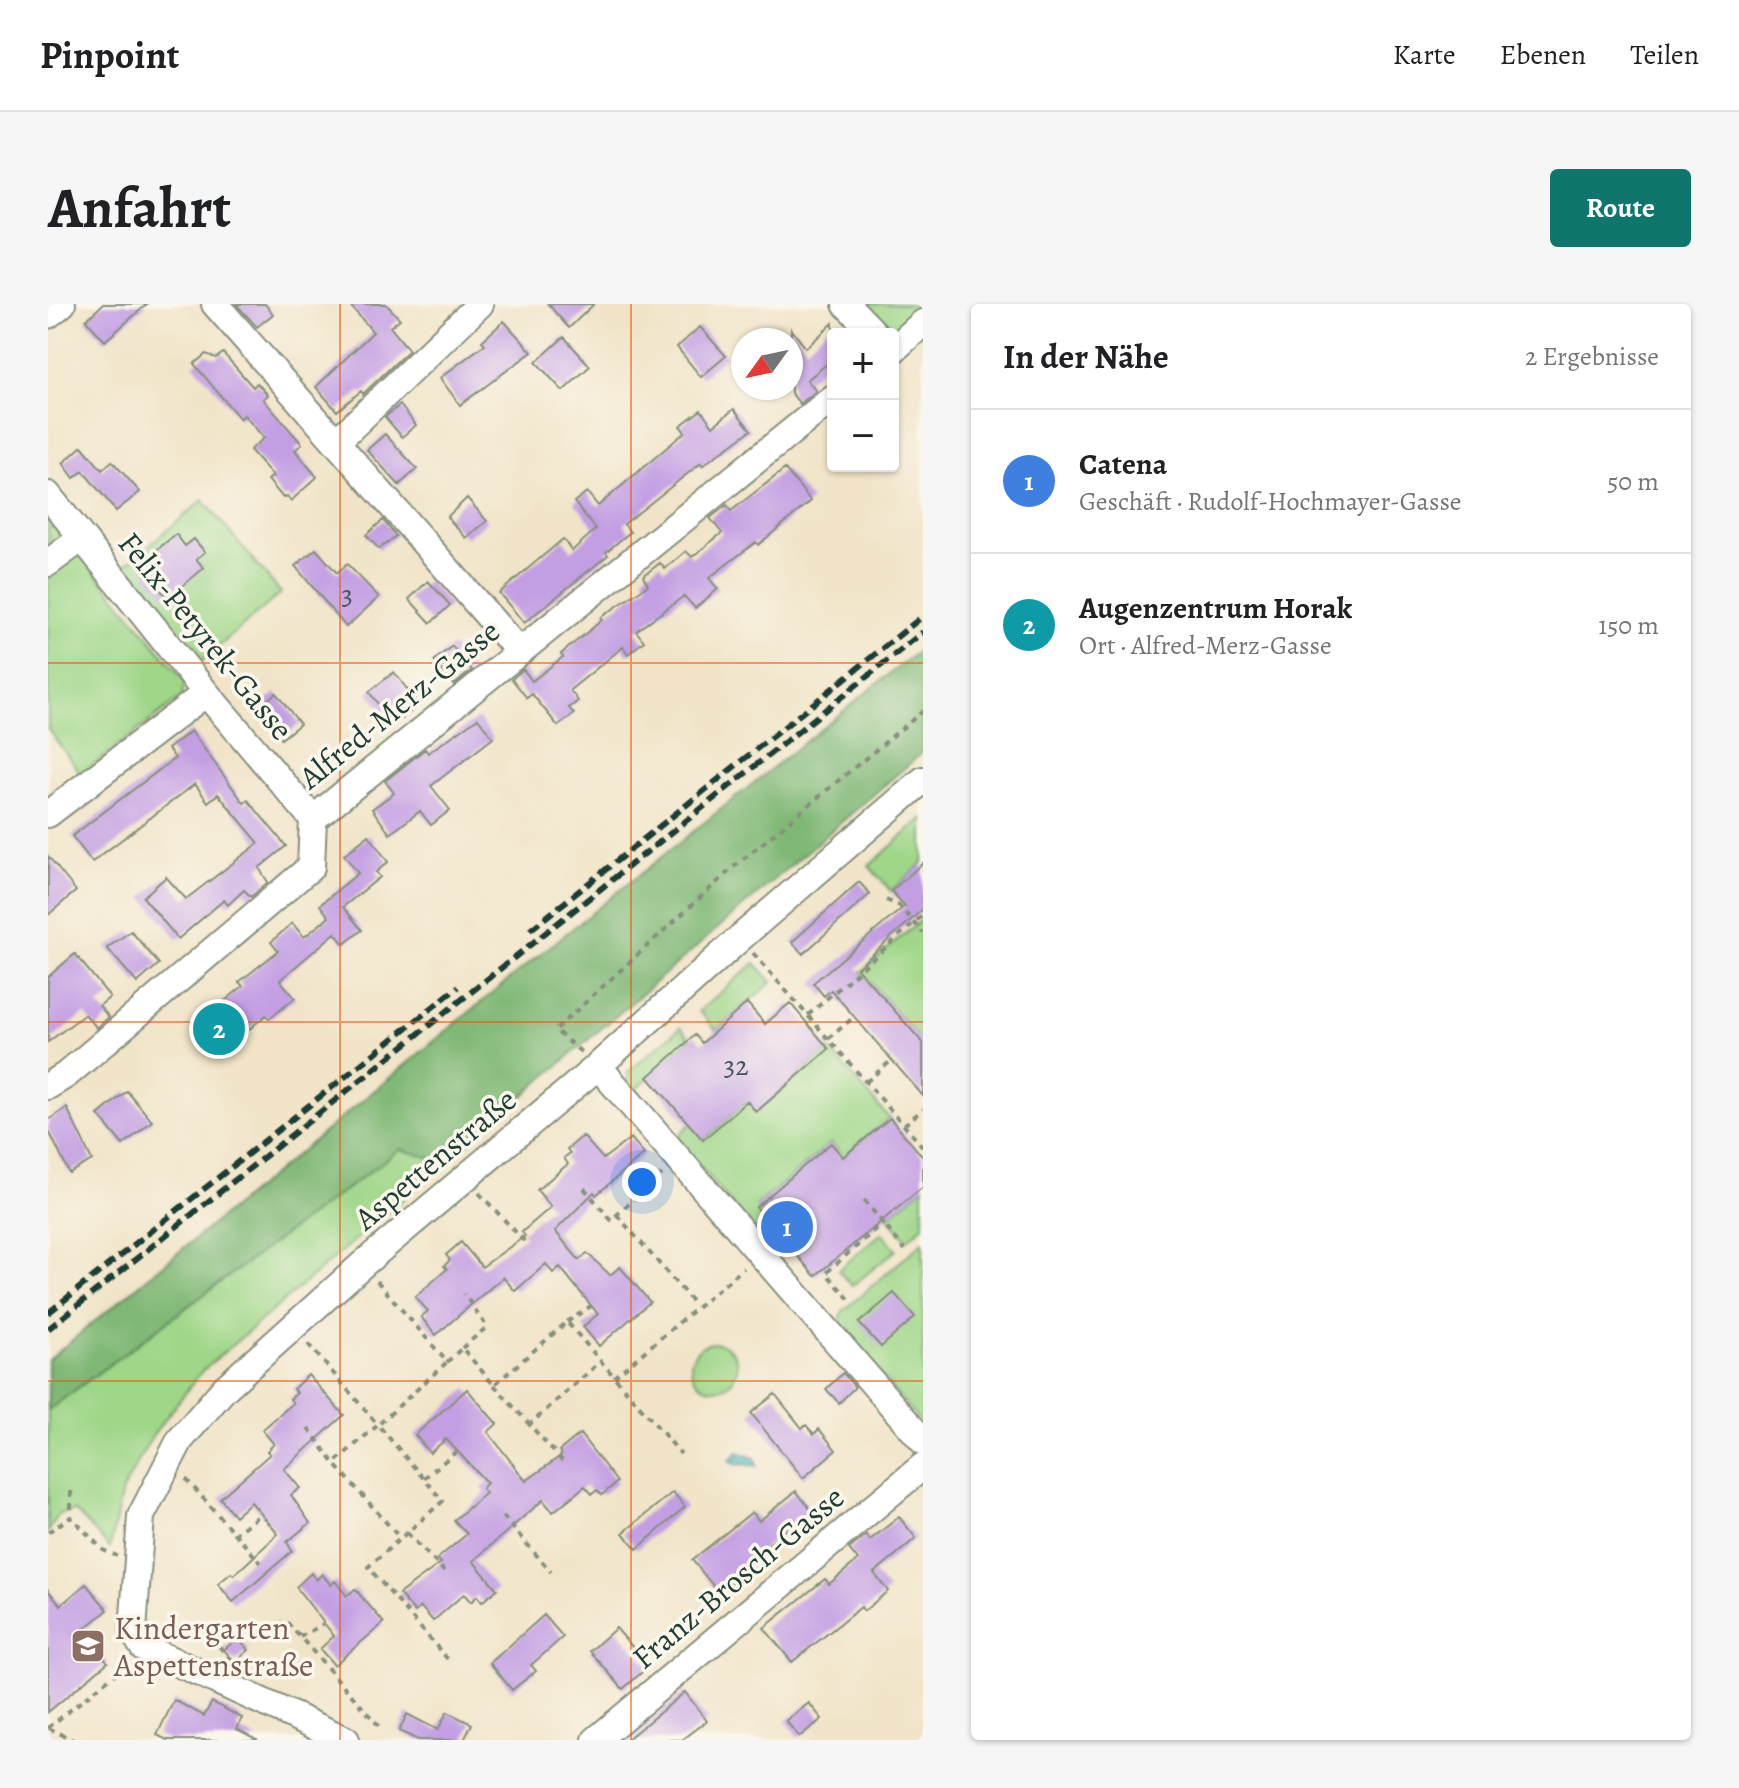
<!DOCTYPE html>
<html lang="de">
<meta charset="utf-8">
<style>
:root{--surface:#fff;--page:#f6f6f6;--text:#202124;--muted:#757577;--line:#e0e0e0;--accent:#0f766e}
body{margin:0;font-family:Alegreya,serif;background:var(--page);color:var(--text)}
.controls{position:absolute;right:24px;top:24px;display:grid;overflow:hidden;border-radius:8px;box-shadow:0 2px 6px #0004}
.controls button{width:72px;height:72px;display:grid;place-items:center;padding:0;border:0;border-bottom:2px solid var(--line);background:var(--surface);color:var(--text);font:40px sans-serif}
.compass{position:absolute;left:683px;top:24px;width:72px;height:72px;border-radius:50%;background:var(--surface);box-shadow:0 2px 6px #0004;rotate:237deg}
.you{position:absolute;left:594px;top:878px;width:28px;height:28px;margin:-20px;border:6px solid #fff;border-radius:50%;background:#1a73e8;box-shadow:0 0 0 12px #1a73e833}
.badge{display:grid;place-items:center;width:52px;height:52px;border-radius:50%;background:var(--accent);color:#fff;font-size:26px;font-weight:700}
.pin{position:absolute;translate:-50% -50%;border:4px solid #fff;box-shadow:0 2px 8px #0006}
.list{margin:0;padding:0;list-style:none}
h2{display:flex;justify-content:space-between;align-items:center;height:104px;margin:0;padding:0 32px;font-size:34px}
h2 small{font-size:26px;font-weight:400;color:var(--muted)}
.list li{display:grid;grid-template-columns:52px 1fr auto;gap:24px;align-items:center;box-sizing:border-box;height:144px;padding:0 32px;border-top:2px solid var(--line)}
.list b{display:block;font-size:30px;white-space:nowrap}
.list p{margin:0;font-size:26px;white-space:nowrap;color:var(--muted)}
.list em{font-size:26px;font-style:normal;color:var(--muted)}
.map{position:relative;flex:none;width:875px;height:1436px;overflow:hidden;border-radius:8px}
header{display:flex;align-items:center;gap:48px;box-sizing:border-box;height:112px;padding:0 40px;background:var(--surface);border-bottom:2px solid var(--line)}
header strong{font-size:38px}
nav{display:flex;gap:44px;margin-inline-start:auto;font-size:28px}
.intro{display:flex;align-items:center;justify-content:space-between;box-sizing:border-box;height:192px;padding:0 48px}
h1{margin:0;font-size:56px}
.button{padding:20px 36px;border-radius:8px;background:var(--accent);color:#fff;font-size:28px;font-weight:700}
main{display:flex;gap:48px;padding:0 48px}
aside{flex:1;background:var(--surface);border-radius:8px;box-shadow:0 2px 6px #0004}
.map>svg:first-child{display:block}
.green{fill:#9fd688;stroke:#5f8a5e;stroke-width:2}
.forest{fill:#7fb774;stroke:#4f7a54;stroke-width:2}
.water{fill:#39abb4;stroke:#2c7474;stroke-width:2}
.building{fill:#c39ee3}
.lines{fill:none;stroke-linecap:round;stroke-linejoin:round}
.minor-casing{stroke:#88907e;stroke-width:30}
.path{stroke:#88907e;stroke-width:4;stroke-dasharray:6 6;stroke-linecap:butt}
.minor{stroke:#fff;stroke-width:26}
.rail{stroke:#1f3d34;stroke-width:6;stroke-dasharray:12 6;stroke-linecap:butt}
.grid{fill:none;stroke:#de580e;stroke-width:2;stroke-opacity:0.55}
.labels{text-anchor:middle;stroke-width:7;stroke-linejoin:round;paint-order:stroke}
.number-label{font-size:28px;fill:#485560}
.street-label{font-size:32px;fill:#1f3d34;stroke:#fbf7ec}
.education-label{font-size:32px;fill:#785e54;stroke:#fbf7ec;text-anchor:start}
</style>
<header>
<strong>Pinpoint</strong>
<nav><a>Karte</a><a>Ebenen</a><a>Teilen</a></nav>
</header>
<div class="intro"><h1>Anfahrt</h1><a class="button">Route</a></div>
<main>
<div class="map">
<svg width="875" height="1436" viewBox="0 0 875 1436">
<rect width="100%" height="100%" fill="#fbf7ec"/>
<filter id="ink" filterUnits="userSpaceOnUse"><feTurbulence type="fractalNoise" baseFrequency=".0125" numOctaves="2"/><feDisplacementMap in="SourceGraphic" scale="16" xChannelSelector="R" yChannelSelector="G"/><feConvolveMatrix kernelMatrix="1 2 1 2 8 2 1 2 1" color-interpolation-filters="sRGB"/></filter>
<filter id="wash" filterUnits="userSpaceOnUse"><feTurbulence type="fractalNoise" baseFrequency=".006" numOctaves="4" result="noise"/><feDisplacementMap in="SourceGraphic" scale="32" xChannelSelector="R" yChannelSelector="G"/><feGaussianBlur stdDeviation="1.8" result="paint"/><feColorMatrix in="noise" values="0 0 0 0 0 0 0 0 0 0 0 0 0 0 0 0 0 1.4 0 .05"/><feComposite in="paint" operator="in"/></filter>
<g filter="url(#wash)">
<rect width="100%" height="100%" fill="#f1e4c8"/>
<path class="green" d="M 814,0 L 875,0 L 875,6 L 854,25 L 839,25 Z
M 155,196 L 233,289 L 154,357 L 75,263 Z
M 0,212 L 19,233 L 0,247 Z
M 26,251 L 34,252 L 137,377 L 134,393 L 33,470 L 0,425 L 0,272 Z
M 875,514 L 875,559 L 843,587 L 821,562 Z
M 875,614 L 875,739 L 813,668 Z
M 707,659 L 724,678 L 668,726 L 651,707 Z
M 633,723 L 643,735 L 587,786 L 580,779 L 580,768 Z
M 781,745 L 841,814 L 795,853 L 783,839 L 708,902 L 722,920 L 709,931 L 628,834 L 642,820 L 656,835 L 699,797 L 709,808 Z
M 352,845 L 398,858 L 154,1067 L 104,1132 L 74,1187 L 62,1244 L 27,1207 L 11,1210 L 0,1228 L 0,1106 Z
M 875,883 L 875,922 L 859,936 L 840,913 Z
M 834,929 L 848,946 L 804,982 L 790,966 Z
M 875,938 L 875,1121 L 791,1023 L 794,1008 Z
M643 1062a23 23 0 1 1 46 0a23 23 0 1 1-46 0Z"/>
<path class="forest" d="M 875,343 L 875,448 L 398,858 L 352,845 L 0,1106 L 0,1056 L 470,668 Z"/>
<path class="water" d="M 690,1148 L 707,1154 L 709,1162 L 685,1160 L 682,1156 Z"/>
<g id="blocks">
<path class="building" d="M 55,0 L 99,0 L 57,37 L 38,16 Z
M 188,0 L 217,0 L 225,10 L 209,23 Z
M 301,0 L 338,0 L 352,15 L 342,23 L 361,46 L 315,90 L 313,87 L 289,107 L 268,83 L 325,28 Z
M 500,0 L 546,0 L 521,24 Z
M 456,17 L 484,48 L 412,101 L 392,74 L 437,40 L 434,37 Z
M 785,19 L 785,55 L 759,76 L 768,87 L 752,100 L 743,89 L 743,25 L 758,44 Z
M 652,23 L 678,52 L 653,73 L 629,43 Z
M 516,33 L 542,62 L 515,87 L 488,58 Z
M 175,49 L 205,83 L 209,79 L 220,91 L 215,95 L 254,140 L 247,146 L 269,173 L 243,197 L 239,192 L 235,194 L 220,176 L 225,172 L 202,146 L 216,134 L 196,111 L 192,115 L 146,60 L 158,50 L 168,54 Z
M 352,101 L 368,121 L 354,133 L 337,113 Z
M 686,105 L 703,126 L 654,162 L 653,159 L 576,220 L 582,228 L 558,248 L 560,251 L 476,319 L 451,289 L 515,235 L 524,247 L 548,225 L 526,198 L 539,188 L 550,202 L 637,128 L 632,122 L 653,106 L 665,122 Z
M 337,130 L 369,165 L 351,181 L 319,146 Z
M 34,142 L 54,166 L 64,157 L 92,188 L 68,207 L 35,167 L 26,174 L 15,159 Z
M 737,165 L 763,197 L 710,241 L 708,238 L 661,274 L 670,285 L 647,304 L 636,292 L 588,327 L 596,337 L 580,350 L 575,343 L 522,386 L 530,397 L 521,404 L 526,410 L 510,422 L 484,390 L 479,394 L 464,375 L 475,365 L 484,377 L 515,353 L 513,350 L 554,316 L 552,314 L 600,281 L 595,272 L 612,259 L 617,265 L 638,247 L 644,253 L 674,229 L 662,214 L 679,201 L 683,207 Z
M 419,194 L 439,217 L 418,234 L 399,213 Z
M 335,216 L 348,232 L 331,245 L 318,231 Z
M 128,230 L 137,242 L 146,235 L 157,248 L 148,255 L 156,264 L 120,294 L 97,270 L 100,268 L 92,260 Z
M 268,245 L 289,269 L 299,260 L 331,293 L 298,323 L 247,262 Z
M 380,277 L 402,301 L 383,319 L 361,295 Z
M 404,342 L 424,366 L 406,381 L 386,357 Z
M 346,368 L 371,401 L 346,421 L 321,388 Z
M 228,389 L 252,420 L 233,435 L 208,405 Z
M 430,414 L 445,434 L 383,482 L 402,506 L 383,521 L 372,507 L 342,530 L 324,505 L 346,489 L 337,477 L 377,445 L 380,449 Z
M 143,427 L 196,499 L 200,496 L 238,542 L 211,564 L 220,578 L 203,593 L 196,586 L 180,601 L 176,596 L 130,635 L 95,593 L 118,573 L 138,595 L 211,539 L 170,490 L 160,498 L 147,480 L 44,558 L 24,532 L 127,454 L 120,445 Z
M 321,531 L 340,558 L 328,568 L 332,573 L 295,603 L 314,626 L 296,640 L 287,629 L 232,676 L 247,694 L 221,715 L 218,711 L 168,753 L 144,724 L 195,682 L 191,678 L 230,647 L 223,638 L 244,619 L 256,633 L 281,613 L 272,601 L 310,569 L 296,551 Z
M 0,552 L 28,587 L 0,611 Z
M 875,559 L 875,605 L 809,664 L 875,739 L 875,792 L 783,686 L 776,692 L 765,679 L 857,602 L 843,587 Z
M 811,578 L 822,590 L 755,650 L 744,638 Z
M 83,627 L 111,660 L 89,679 L 59,644 Z
M 27,650 L 62,693 L 51,702 L 61,713 L 49,724 L 37,710 L 0,738 L 0,673 Z
M 699,699 L 717,720 L 742,699 L 781,745 L 708,808 L 699,797 L 655,836 L 600,773 L 647,731 L 654,739 Z
M 79,787 L 104,817 L 75,841 L 50,811 Z
M 19,804 L 44,856 L 21,869 L 0,825 L 0,816 Z
M 842,814 L 875,853 L 875,883 L 767,972 L 708,903 L 783,839 L 795,853 Z
M 535,832 L 555,855 L 583,834 L 596,850 L 548,891 L 546,888 L 507,927 L 531,956 L 539,949 L 562,971 L 572,963 L 602,998 L 551,1042 L 535,1023 L 550,1010 L 512,963 L 505,969 L 498,960 L 467,987 L 455,973 L 388,1031 L 373,1013 L 380,1007 L 367,993 L 399,965 L 396,962 L 402,956 L 398,951 L 413,938 L 434,963 L 477,932 L 474,928 L 503,903 L 489,886 L 520,860 L 516,854 L 522,849 L 519,845 Z
M 846,989 L 867,1013 L 833,1043 L 811,1019 Z
M 795,1069 L 807,1083 L 791,1099 L 778,1085 Z
M 260,1071 L 296,1111 L 236,1165 L 252,1184 L 243,1191 L 262,1219 L 239,1238 L 244,1247 L 185,1298 L 170,1280 L 183,1269 L 186,1271 L 230,1230 L 203,1198 L 187,1212 L 172,1194 L 222,1150 L 219,1147 L 226,1140 L 214,1126 L 245,1099 L 242,1095 L 249,1089 L 245,1085 Z
M 419,1085 L 449,1120 L 440,1128 L 478,1177 L 514,1151 L 511,1147 L 532,1130 L 569,1178 L 554,1191 L 549,1186 L 544,1190 L 537,1182 L 505,1208 L 495,1196 L 425,1257 L 449,1285 L 434,1298 L 429,1292 L 423,1298 L 416,1290 L 385,1317 L 373,1303 L 367,1308 L 351,1290 L 393,1259 L 389,1255 L 419,1230 L 406,1216 L 438,1189 L 434,1184 L 439,1179 L 398,1135 L 382,1149 L 367,1131 Z
M 727,1090 L 754,1124 L 758,1121 L 766,1130 L 771,1125 L 788,1146 L 755,1174 L 703,1109 Z
M 748,1187 L 768,1212 L 745,1232 L 739,1225 L 710,1249 L 714,1253 L 671,1289 L 644,1256 L 704,1208 L 711,1217 Z
M 625,1188 L 637,1203 L 589,1245 L 575,1229 Z
M 851,1213 L 868,1234 L 826,1269 L 840,1287 L 816,1307 L 813,1303 L 744,1358 L 716,1324 L 777,1275 L 781,1280 L 810,1256 L 801,1245 L 818,1231 L 822,1236 Z
M 263,1269 L 268,1276 L 274,1270 L 283,1281 L 287,1277 L 299,1292 L 307,1285 L 336,1319 L 286,1361 L 272,1345 L 286,1332 L 248,1283 Z
M 38,1280 L 60,1306 L 34,1327 L 60,1358 L 0,1408 L 0,1286 L 13,1301 Z
M 496,1311 L 515,1333 L 483,1361 L 488,1367 L 464,1386 L 442,1359 Z
M 568,1324 L 601,1362 L 575,1385 L 542,1347 Z
M 190,1333 L 201,1346 L 187,1358 L 176,1346 Z
M 637,1388 L 659,1417 L 634,1436 L 578,1436 Z
M 126,1396 L 156,1412 L 164,1398 L 194,1414 L 189,1425 L 210,1436 L 119,1436 L 109,1431 Z
M 761,1399 L 774,1415 L 751,1433 L 738,1417 Z
M 399,1408 L 424,1420 L 416,1436 L 370,1436 L 351,1427 L 359,1410 L 390,1426 Z"/>
</g>
</g>
<g filter="url(#ink)">
<use href="#blocks" fill-opacity="0" stroke="#88907e" stroke-width="2"/>
<g class="lines">
<g class="minor-casing">
<path id="minor" d="M 167,0 L 470,346
M 798,0 L 827,30
M 0,11 L 14,0
M 845,46 L 875,19
M 288,138 L 432,0
M 0,191 L 158,389 L 265,515
M 0,259 L 34,234
M 0,510 L 158,389
M 550,762 L 875,1137
M 0,782 L 18,771 L 263,563 L 265,515 L 785,94
M 95,1343 L 85,1327 L 93,1212 L 132,1136 L 176,1085 L 315,960 L 550,762 L 692,634 L 875,476
M 95,1343 L 298,1436
M 548,1436 L 875,1162"/>
</g>
<path class="path" d="M 838,596 L 852,602 L 875,629
M 705,649 L 875,843
M 760,711 L 875,611
M 780,735 L 806,713
M 533,748 L 507,726 L 688,561 L 875,407
M 818,778 L 844,756
M 856,821 L 875,805
M 536,884 L 563,916 L 614,870
M 431,889 L 479,940
M 816,896 L 857,946
M 569,911 L 648,1002
M 329,977 L 399,1058 L 330,1121 L 395,1197 L 320,1263 L 402,1358
M 801,995 L 778,969 L 835,919
M 519,1018 L 543,1002
M 260,1040 L 330,1121 L 286,1159
M 414,1044 L 439,1023 L 416,990
M 399,1058 L 414,1044 L 446,1081 L 519,1018 L 633,1150
M 566,1073 L 696,964
M 446,1081 L 517,1160
M 480,1122 L 553,1057
M 260,1124 L 286,1159 L 352,1234
M 376,1174 L 409,1147
M 138,1175 L 213,1259
M 23,1187 L 23,1213
M 455,1212 L 503,1268
M 0,1228 L 23,1213 L 55,1246 L 69,1252
M 359,1229 L 396,1267
M 185,1231 L 213,1210
M 170,1323 L 164,1334 L 184,1357
M 252,1333 L 275,1320
M 225,1338 L 219,1331 L 237,1316 L 331,1422
M 0,1424 L 68,1369 L 84,1362
M 1,1424 L 25,1436"/>
<use href="#minor" class="minor"/>
<path class="rail" d="M 482,626 L 875,312
M 0,1009 L 410,683
M 0,1025 L 875,328"/>
</g>
</g>
<path class="grid" d="M 292,0 L 292,1436M 583,0 L 583,1436M 0,359 L 875,359M 0,718 L 875,718M 0,1077 L 875,1077"/>
<defs>
<g id="school-square" transform="scale(1.8)"><rect x="-9" y="-9" width="18" height="18" rx="4" fill="#8d6e63" stroke="#fbf7ec"/><path d="M0-5L7-2L0 1L-7-2ZM-4 1L0 2.5L4 1V4Q0 6-4 4Z" fill="#fff"/></g>
</defs>
<g fill-rule="evenodd">
<use href="#school-square" x="40" y="1342"/>
</g>
<g class="labels">
<g class="number-label">
<text x="299" y="300">3</text>
<text x="688" y="771">32</text>
</g>
<g class="street-label">
<text transform="translate(158 332) rotate(51)" y="11">Felix-Petyrek-Gasse</text>
<text transform="translate(351 400) rotate(-39)" y="11">Alfred-Merz-Gasse</text>
<text transform="translate(387 855) rotate(-40)" y="11">Aspettenstraße</text>
<text transform="translate(690 1273) rotate(-40)" y="11">Franz-Brosch-Gasse</text>
</g>
<g class="education-label">
<text x="66" y="1335">Kindergarten<tspan x="66" dy="37">Aspettenstraße</tspan></text>
</g>
</g>
</svg>
<div class="controls">
<button>+</button>
<button>−</button>
</div>
<svg class="compass" viewBox="-18 -18 36 36"><path d="M0-13l5 13h-10z" fill="#e53935"/><path d="M0 13l5-13h-10z" fill="#757577"/></svg>
<div class="you"></div>
<div class="pin badge" style="left:739px;top:923px;background:#3f7fe0">1</div>
<div class="pin badge" style="left:171px;top:725px;background:#0f9aa8">2</div>
</div>
<aside>
<h2>In der Nähe<small>2 Ergebnisse</small></h2>
<ul class="list">
<li><span class="badge" style="background:#3f7fe0">1</span><div><b>Catena</b><p>Geschäft · Rudolf-Hochmayer-Gasse</p></div><em>50 m</em></li>
<li><span class="badge" style="background:#0f9aa8">2</span><div><b>Augenzentrum Horak</b><p>Ort · Alfred-Merz-Gasse</p></div><em>150 m</em></li>
</ul>
</aside>
</main>
